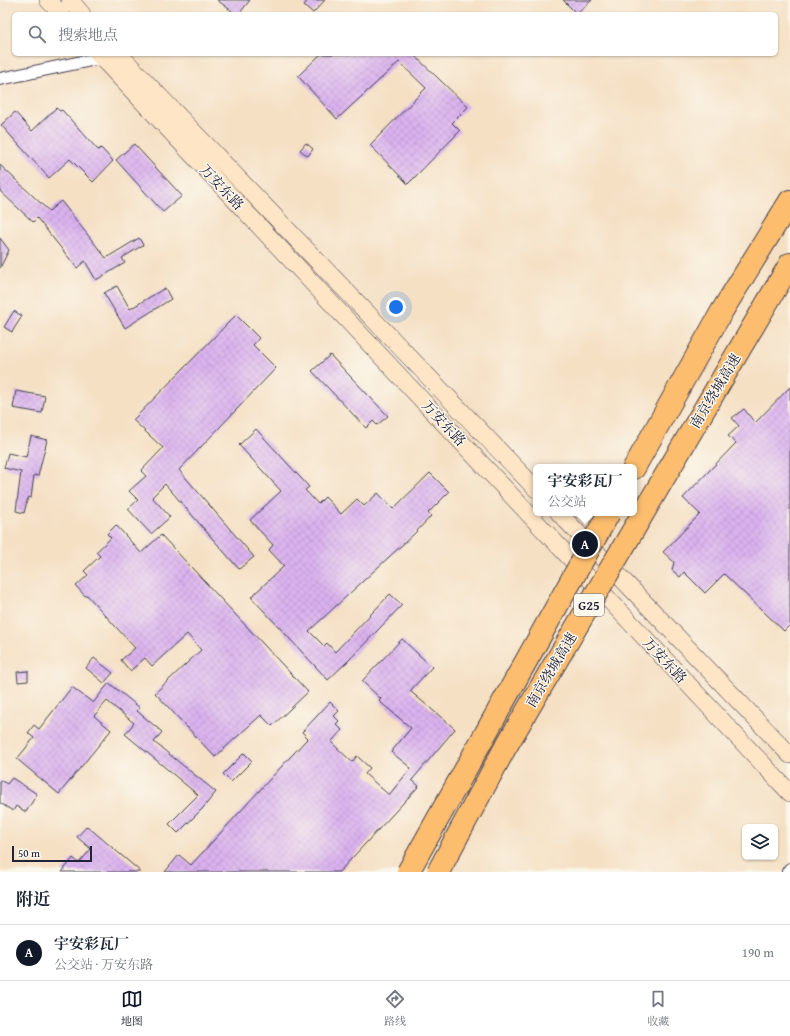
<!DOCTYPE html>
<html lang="zh">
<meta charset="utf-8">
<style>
:root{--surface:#fff;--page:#f2f2f3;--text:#1f2937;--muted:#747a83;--line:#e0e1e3;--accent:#111827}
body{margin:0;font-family:"Gentium Book Plus","Noto Serif SC",serif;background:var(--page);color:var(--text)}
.controls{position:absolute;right:12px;bottom:12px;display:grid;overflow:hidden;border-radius:6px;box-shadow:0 1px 3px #0004}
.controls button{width:36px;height:36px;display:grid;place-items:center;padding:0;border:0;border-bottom:1px solid var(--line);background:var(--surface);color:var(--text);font:20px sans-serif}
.scale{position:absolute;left:12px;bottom:10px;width:80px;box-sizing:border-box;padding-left:4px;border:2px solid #22223b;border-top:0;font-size:11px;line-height:14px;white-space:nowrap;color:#22223b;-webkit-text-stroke:3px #fbf7ec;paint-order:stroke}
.you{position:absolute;left:396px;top:307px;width:14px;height:14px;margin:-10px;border:3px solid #fff;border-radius:50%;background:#1a73e8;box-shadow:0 0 0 6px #1a73e833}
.badge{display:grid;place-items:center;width:26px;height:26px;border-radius:50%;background:var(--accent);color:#fff;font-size:13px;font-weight:700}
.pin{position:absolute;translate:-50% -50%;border:2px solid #fff;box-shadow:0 1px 4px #0006}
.popup{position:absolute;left:533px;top:464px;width:104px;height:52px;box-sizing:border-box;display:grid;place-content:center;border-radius:6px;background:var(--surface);filter:drop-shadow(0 1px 3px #0005);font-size:13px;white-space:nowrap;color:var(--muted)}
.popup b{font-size:15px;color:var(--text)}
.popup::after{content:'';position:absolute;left:50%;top:100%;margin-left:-8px;border:8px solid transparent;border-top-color:var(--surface)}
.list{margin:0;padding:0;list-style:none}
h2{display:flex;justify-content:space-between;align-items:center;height:52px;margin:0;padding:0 16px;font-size:17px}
h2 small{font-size:13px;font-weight:400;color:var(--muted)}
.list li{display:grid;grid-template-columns:26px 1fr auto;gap:12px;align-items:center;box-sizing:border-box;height:56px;padding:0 16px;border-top:1px solid var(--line)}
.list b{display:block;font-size:15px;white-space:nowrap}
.list p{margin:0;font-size:13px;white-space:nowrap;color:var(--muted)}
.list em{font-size:13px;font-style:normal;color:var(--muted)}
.icon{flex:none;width:22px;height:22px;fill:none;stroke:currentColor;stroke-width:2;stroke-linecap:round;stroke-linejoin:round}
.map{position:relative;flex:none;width:790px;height:872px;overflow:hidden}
.search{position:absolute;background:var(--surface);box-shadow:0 1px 3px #0004;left:12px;right:12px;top:12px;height:44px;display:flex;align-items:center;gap:10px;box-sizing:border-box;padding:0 14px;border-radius:6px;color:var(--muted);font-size:15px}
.sheet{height:108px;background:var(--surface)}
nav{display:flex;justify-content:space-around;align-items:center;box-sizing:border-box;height:56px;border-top:1px solid var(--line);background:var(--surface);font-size:11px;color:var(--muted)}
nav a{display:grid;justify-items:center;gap:2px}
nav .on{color:var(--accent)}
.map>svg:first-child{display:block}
.building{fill:url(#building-cross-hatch)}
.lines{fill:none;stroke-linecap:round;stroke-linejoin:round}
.street-casing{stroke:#423e50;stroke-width:14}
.secondary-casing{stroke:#423e50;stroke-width:18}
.highway-casing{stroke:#423e50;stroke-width:24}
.street{stroke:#fff;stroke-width:12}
.secondary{stroke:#fee5c5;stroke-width:17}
.highway{stroke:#fcbd6e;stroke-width:22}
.highway-bridge-casing{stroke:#423e50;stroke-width:24;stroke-linecap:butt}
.highway-bridge{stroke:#fcbd6e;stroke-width:22}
.labels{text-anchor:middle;stroke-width:3;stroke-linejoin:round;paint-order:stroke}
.shield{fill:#fbf7ec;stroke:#636270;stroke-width:1}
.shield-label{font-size:13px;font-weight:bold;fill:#22223b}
.street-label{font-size:14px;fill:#22223b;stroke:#fbf7ec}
</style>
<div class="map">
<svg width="790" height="872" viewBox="0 0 790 872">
<defs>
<pattern id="building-cross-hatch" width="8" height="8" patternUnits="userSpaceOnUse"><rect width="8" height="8" fill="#dab2ef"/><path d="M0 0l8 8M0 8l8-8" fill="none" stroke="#bb99ce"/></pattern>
</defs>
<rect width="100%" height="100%" fill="#fbf7ec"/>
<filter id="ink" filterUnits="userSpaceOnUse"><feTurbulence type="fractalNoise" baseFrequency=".025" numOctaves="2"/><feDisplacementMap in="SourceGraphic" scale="8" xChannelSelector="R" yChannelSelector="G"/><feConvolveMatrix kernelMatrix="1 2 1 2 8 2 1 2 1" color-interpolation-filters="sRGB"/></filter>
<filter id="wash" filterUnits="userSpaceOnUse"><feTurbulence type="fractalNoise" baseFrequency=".012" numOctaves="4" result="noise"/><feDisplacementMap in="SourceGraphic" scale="16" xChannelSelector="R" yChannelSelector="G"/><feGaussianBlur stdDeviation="0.9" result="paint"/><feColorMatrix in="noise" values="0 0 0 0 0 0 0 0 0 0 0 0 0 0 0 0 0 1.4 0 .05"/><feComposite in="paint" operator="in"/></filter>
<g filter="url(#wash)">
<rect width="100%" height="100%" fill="#f5e0c4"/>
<g id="blocks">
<path class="building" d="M 217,0 L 250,0 L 239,14 L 236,14 Z
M 308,0 L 325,0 L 313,13 L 304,5 Z
M 563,0 L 592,0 L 577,14 Z
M 321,54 L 413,54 L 468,107 L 452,123 L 460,131 L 408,184 L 370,145 L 426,88 L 399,62 L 337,119 L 298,76 Z
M 56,108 L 60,111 L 62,110 L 98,150 L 101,148 L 113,161 L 93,182 L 70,159 L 49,178 L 1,125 L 15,112 L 32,131 Z
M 306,143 L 313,149 L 308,156 L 300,150 Z
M 134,144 L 182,196 L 163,212 L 116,160 Z
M 0,165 L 49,211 L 61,201 L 106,258 L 139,238 L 143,245 L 122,258 L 125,263 L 96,280 L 85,261 L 77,268 L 37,218 L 33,222 L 0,191 Z
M 0,238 L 9,250 L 0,268 Z
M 117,286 L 130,309 L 165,288 L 171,299 L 125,328 L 104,293 Z
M 14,311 L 22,316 L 12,332 L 4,327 Z
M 236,315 L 259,338 L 253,345 L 276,368 L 179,470 L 254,557 L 239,569 L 165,484 L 152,497 L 170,517 L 151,534 L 128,509 L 138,500 L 129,491 L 146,476 L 141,471 L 163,448 L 133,420 Z
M 330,355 L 388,416 L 377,425 L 373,421 L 366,428 L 312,371 Z
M 790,387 L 790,625 L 784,631 L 724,574 L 705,593 L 684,572 L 680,577 L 672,570 L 674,562 L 663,552 L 700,514 L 683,498 L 736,443 L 728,436 L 739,426 L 732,418 L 744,409 L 755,423 Z
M 16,391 L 45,396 L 42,413 L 13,408 Z
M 256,429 L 309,487 L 305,490 L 318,504 L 325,497 L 341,514 L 357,499 L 364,506 L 378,493 L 393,509 L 430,473 L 449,492 L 428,513 L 431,516 L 415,533 L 309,631 L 324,646 L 327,643 L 335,652 L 390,594 L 402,605 L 348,661 L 328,680 L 251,597 L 284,566 L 269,550 L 273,545 L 250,520 L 281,491 L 239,445 Z
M 31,436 L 47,440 L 38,476 L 34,475 L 31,498 L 28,497 L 24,513 L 16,511 L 21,472 L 4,468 L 8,453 L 26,457 Z
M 116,525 L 141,553 L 161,535 L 308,692 L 272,726 L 261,715 L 215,757 L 155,693 L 201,650 L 187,634 L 152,666 L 145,658 L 130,671 L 121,660 L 135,648 L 87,595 L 85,596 L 76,586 L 88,575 L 84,571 L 100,556 L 96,552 L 111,538 L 107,534 Z
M 402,639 L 432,667 L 410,691 L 455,729 L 412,780 L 419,786 L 339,872 L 165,872 L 179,855 L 191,865 L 305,741 L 308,738 L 302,732 L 330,702 L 339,711 L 334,716 L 339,721 L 336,724 L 342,730 L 331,742 L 352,762 L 357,756 L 370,768 L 365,774 L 389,795 L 411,768 L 391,752 L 411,728 L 379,701 L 381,699 L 362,681 Z
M 94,658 L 113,673 L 104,683 L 86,668 Z
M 28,671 L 28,681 L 18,682 L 17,672 Z
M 109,683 L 140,708 L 137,711 L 162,732 L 154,742 L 216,792 L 203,808 L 178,833 L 169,824 L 198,795 L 125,734 L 134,723 L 107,701 L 94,716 L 111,730 L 59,794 L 17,759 L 34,738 L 28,733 L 34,725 L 39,729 L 72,687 L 93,703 Z
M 244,753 L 252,761 L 231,782 L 223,774 Z
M 12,778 L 37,794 L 26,812 L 16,806 L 13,811 L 0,803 L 0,780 L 7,784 Z
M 87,826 L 141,872 L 62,872 L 73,858 L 79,863 L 91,849 L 77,837 Z"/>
</g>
</g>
<g filter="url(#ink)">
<use href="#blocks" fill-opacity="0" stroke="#423e50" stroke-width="1"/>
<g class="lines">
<g class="street-casing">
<path id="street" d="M 0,79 L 101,58 L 106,55
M 788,872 L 790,869"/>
</g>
<g class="secondary-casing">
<path id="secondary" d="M 48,0 L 61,14
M 70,0 L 82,14
M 98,54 L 790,793
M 119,54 L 536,489
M 559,513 L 790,755"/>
</g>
<g class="highway-casing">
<path id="highway" d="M 745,340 L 790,264
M 634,468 L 722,311 L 790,201"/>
</g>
<use href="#street" class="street"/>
<use href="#secondary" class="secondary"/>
<use href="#highway" class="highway"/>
<g class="highway-bridge-casing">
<path id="highway-bridge" d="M 408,872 L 609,513
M 438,872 L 504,750 L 745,340"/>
</g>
<use href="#highway-bridge" class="highway-bridge"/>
</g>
</g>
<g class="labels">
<rect class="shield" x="574" y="594" width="30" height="22" rx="3"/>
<g class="shield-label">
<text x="589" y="610">G25</text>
</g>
<g class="street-label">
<text transform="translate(222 187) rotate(47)" y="5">万安东路</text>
<text transform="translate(715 391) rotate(-59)" y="5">南京绕城高速</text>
<text transform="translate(444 423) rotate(47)" y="5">万安东路</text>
<text transform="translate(665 660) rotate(47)" y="5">万安东路</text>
<text transform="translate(551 670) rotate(-59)" y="5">南京绕城高速</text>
</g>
</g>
</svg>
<div class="controls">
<button><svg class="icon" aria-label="layers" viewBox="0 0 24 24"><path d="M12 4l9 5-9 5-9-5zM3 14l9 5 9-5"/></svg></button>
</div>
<div class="scale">50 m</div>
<div class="you"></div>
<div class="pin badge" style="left:585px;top:544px">A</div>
<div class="popup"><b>宇安彩瓦厂</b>公交站</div>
<div class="search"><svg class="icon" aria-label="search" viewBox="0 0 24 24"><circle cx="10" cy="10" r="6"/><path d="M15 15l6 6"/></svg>搜索地点</div>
</div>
<section class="sheet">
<h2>附近<small></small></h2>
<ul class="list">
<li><span class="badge">A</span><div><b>宇安彩瓦厂</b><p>公交站 · 万安东路</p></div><em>190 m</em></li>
</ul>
</section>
<nav>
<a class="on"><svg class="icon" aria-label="map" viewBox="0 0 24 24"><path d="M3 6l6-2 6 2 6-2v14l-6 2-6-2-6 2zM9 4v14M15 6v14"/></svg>地图</a>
<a><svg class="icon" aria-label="directions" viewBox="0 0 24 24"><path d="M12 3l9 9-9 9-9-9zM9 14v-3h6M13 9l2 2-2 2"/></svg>路线</a>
<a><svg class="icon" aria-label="saved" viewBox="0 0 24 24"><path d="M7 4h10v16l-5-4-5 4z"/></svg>收藏</a>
</nav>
